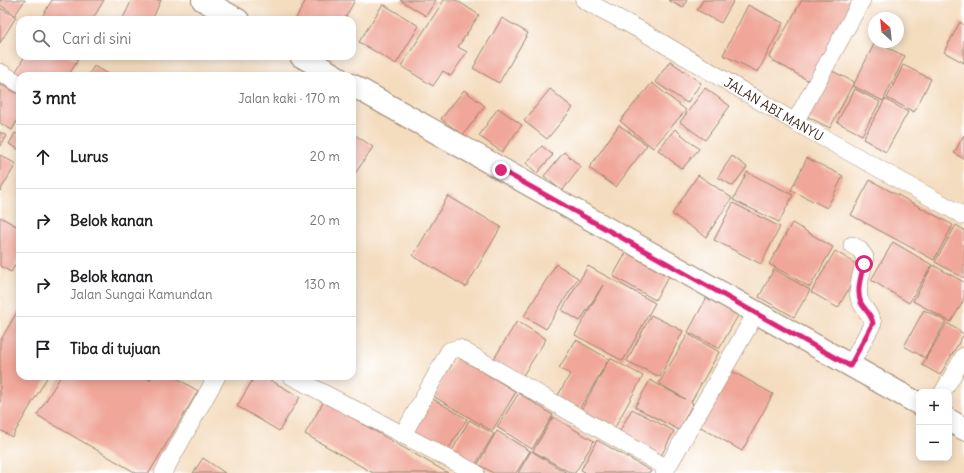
<!DOCTYPE html>
<html lang="id">
<meta charset="utf-8">
<style>
:root{--surface:#fff;--page:#f2f2f2;--text:#202124;--muted:#757577;--line:#e0e0e0}
body{margin:0;font-family:Delius,sans-serif;background:var(--page);color:var(--text)}
.controls{position:absolute;right:12px;bottom:12px;display:grid;overflow:hidden;border-radius:8px;box-shadow:0 2px 10px #0003}
.controls button{width:36px;height:36px;display:grid;place-items:center;padding:0;border:0;border-bottom:1px solid var(--line);background:var(--surface);color:var(--text);font:20px sans-serif}
.compass{position:absolute;left:868px;top:12px;width:36px;height:36px;border-radius:50%;background:var(--surface);box-shadow:0 2px 10px #0003;rotate:333deg}
.stop{position:absolute;width:12px;height:12px;margin:-9px;border:3px solid #db2777;border-radius:50%;background:#fff}
.stop.end{background:#db2777;border-color:#fff;box-shadow:0 1px 4px #0008}
.list{margin:0;padding:0;list-style:none}
h2{display:flex;justify-content:space-between;align-items:center;height:52px;margin:0;padding:0 16px;font-size:17px}
h2 small{font-size:13px;font-weight:400;color:var(--muted)}
.list li{display:grid;grid-template-columns:26px 1fr auto;gap:12px;align-items:center;box-sizing:border-box;height:64px;padding:0 16px;border-top:1px solid var(--line)}
.list b{display:block;font-size:15px;white-space:nowrap}
.list p{margin:0;font-size:13px;white-space:nowrap;color:var(--muted)}
.list em{font-size:13px;font-style:normal;color:var(--muted)}
.icon{flex:none;width:22px;height:22px;fill:none;stroke:currentColor;stroke-width:2;stroke-linecap:round;stroke-linejoin:round}
.map{position:relative;flex:none;width:964px;height:473px;overflow:hidden}
.search{position:absolute;background:var(--surface);box-shadow:0 2px 10px #0003;left:16px;top:16px;width:340px;height:44px;display:flex;align-items:center;gap:10px;box-sizing:border-box;padding:0 14px;border-radius:12px;color:var(--muted);font-size:15px}
.panel{position:absolute;background:var(--surface);box-shadow:0 2px 10px #0003;left:16px;top:72px;width:340px;height:308px;border-radius:12px}
.map>svg:first-child{display:block}
.building{fill:#f0a79a}
.lines{fill:none;stroke-linecap:round;stroke-linejoin:round}
.street-casing{stroke:#98836e;stroke-width:18}
.secondary-casing{stroke:#98836e;stroke-width:24}
.street{stroke:#fff;stroke-width:17}
.secondary{stroke:#fff;stroke-width:22}
.route{stroke:#db2777;stroke-width:5}
.labels{text-anchor:middle;stroke-width:3;stroke-linejoin:round;paint-order:stroke}
.street-label{font-size:13px;fill:#3b2a1e;stroke:#fff}
</style>
<div class="map">
<svg width="964" height="473" viewBox="0 0 964 473">
<rect width="100%" height="100%" fill="#fff"/>
<filter id="ink" filterUnits="userSpaceOnUse"><feTurbulence type="fractalNoise" baseFrequency=".025" numOctaves="2"/><feDisplacementMap in="SourceGraphic" scale="8" xChannelSelector="R" yChannelSelector="G"/><feConvolveMatrix kernelMatrix="1 2 1 2 8 2 1 2 1" color-interpolation-filters="sRGB"/></filter>
<filter id="wash" filterUnits="userSpaceOnUse"><feTurbulence type="fractalNoise" baseFrequency=".012" numOctaves="4" result="noise"/><feDisplacementMap in="SourceGraphic" scale="16" xChannelSelector="R" yChannelSelector="G"/><feGaussianBlur stdDeviation="0.9" result="paint"/><feColorMatrix in="noise" values="0 0 0 0 0 0 0 0 0 0 0 0 0 0 0 0 0 1.4 0 .05"/><feComposite in="paint" operator="in"/></filter>
<g filter="url(#wash)">
<rect width="100%" height="100%" fill="#f4dcbe"/>
<g id="blocks">
<path class="building" d="M 0,0 L 25,0 L 15,15 L 0,5 Z
M 52,0 L 104,0 L 92,20 L 40,20 Z
M 132,0 L 161,0 L 152,20 L 122,20 Z
M 306,0 L 355,0 L 344,20 L 295,20 Z
M 400,0 L 436,0 L 426,16 Z
M 444,0 L 456,0 L 479,15 L 458,47 L 467,52 L 451,76 L 443,71 L 433,86 L 401,66 Z
M 668,0 L 687,0 L 683,8 Z
M 703,0 L 734,0 L 721,23 L 697,10 Z
M 802,0 L 855,0 L 809,81 L 769,58 Z
M 383,4 L 419,26 L 396,64 L 359,42 Z
M 748,5 L 783,23 L 758,72 L 723,55 Z
M 0,8 L 16,17 L 0,43 Z
M 502,18 L 528,33 L 499,83 L 473,68 Z
M 960,22 L 964,25 L 964,63 L 944,52 Z
M 875,42 L 905,56 L 883,101 L 853,86 Z
M 25,56 L 71,56 L 78,60 L 68,76 L 20,76 L 15,73 Z
M 670,61 L 701,83 L 687,103 L 655,82 Z
M 903,65 L 931,79 L 914,112 L 887,98 Z
M 94,66 L 111,76 L 88,76 Z
M 828,69 L 854,82 L 830,128 L 804,115 Z
M 652,83 L 686,110 L 653,148 L 620,121 Z
M 0,84 L 20,95 L 20,116 L 12,130 L 0,123 Z
M 705,88 L 730,106 L 705,140 L 680,122 Z
M 550,89 L 573,108 L 547,139 L 524,121 Z
M 855,89 L 880,102 L 862,135 L 837,122 Z
M 464,90 L 485,106 L 463,135 L 441,119 Z
M 885,99 L 908,112 L 886,152 L 863,139 Z
M 498,108 L 522,125 L 502,152 L 479,136 Z
M 619,125 L 647,145 L 616,187 L 589,168 Z
M 675,129 L 699,149 L 682,169 L 658,150 Z
M 0,132 L 7,136 L 0,147 Z
M 15,133 L 20,136 L 20,150 L 9,144 Z
M 352,133 L 373,147 L 352,178 Z
M 964,135 L 964,159 L 954,153 Z
M 542,146 L 553,155 L 537,173 L 526,163 Z
M 564,152 L 581,167 L 562,191 L 544,176 Z
M 0,155 L 16,164 L 0,191 Z
M 732,156 L 747,167 L 733,186 L 718,177 Z
M 807,158 L 843,176 L 827,208 L 791,190 Z
M 747,172 L 793,195 L 779,222 L 733,200 Z
M 698,175 L 732,198 L 706,237 L 672,214 Z
M 870,180 L 953,225 L 934,260 L 851,215 Z
M 448,196 L 501,227 L 466,287 L 413,256 Z
M 733,203 L 780,227 L 761,264 L 714,240 Z
M 0,217 L 20,228 L 20,256 L 11,272 L 0,266 Z
M 792,223 L 833,247 L 810,287 L 769,264 Z
M 956,225 L 964,230 L 964,278 L 935,262 Z
M 893,242 L 932,265 L 909,303 L 871,280 Z
M 627,251 L 669,276 L 655,300 L 613,276 Z
M 835,251 L 861,267 L 838,308 L 811,292 Z
M 556,264 L 578,278 L 546,329 L 524,316 Z
M 933,265 L 964,282 L 964,300 L 951,322 L 913,301 Z
M 588,266 L 655,303 L 623,361 L 575,335 L 603,285 L 580,321 L 562,310 Z
M 774,269 L 810,290 L 794,317 L 759,297 Z
M 708,295 L 740,312 L 719,349 L 688,332 Z
M 20,307 L 20,376 L 48,376 L 12,437 L 0,430 L 0,341 Z
M 924,310 L 946,321 L 925,358 L 904,346 Z
M 651,315 L 683,331 L 660,377 L 627,361 Z
M 517,321 L 546,339 L 520,380 L 492,362 Z
M 947,323 L 964,334 L 940,375 L 922,365 Z
M 688,334 L 719,352 L 691,402 L 693,403 L 679,430 L 635,407 L 650,380 L 685,399 L 659,383 Z
M 576,340 L 609,359 L 578,411 L 556,399 L 570,374 L 559,368 Z
M 457,356 L 516,392 L 492,431 L 433,396 Z
M 610,358 L 643,376 L 613,431 L 580,412 Z
M 730,370 L 773,394 L 742,451 L 699,426 Z
M 61,376 L 142,376 L 150,380 L 152,376 L 173,376 L 198,391 L 149,473 L 136,473 L 37,415 Z
M 255,376 L 263,376 L 300,397 L 279,431 L 237,406 Z
M 519,393 L 553,415 L 532,449 L 497,427 Z
M 433,399 L 467,419 L 447,451 L 413,431 Z
M 324,401 L 385,437 L 448,473 L 373,473 L 305,434 Z
M 632,409 L 674,431 L 660,458 L 617,436 Z
M 553,417 L 594,441 L 575,473 L 571,473 L 533,451 Z
M 469,420 L 494,434 L 476,464 L 452,451 Z
M 497,431 L 530,451 L 516,473 L 493,473 L 478,464 Z
M 597,440 L 651,471 L 650,473 L 586,473 L 581,470 Z
M 531,451 L 567,473 L 518,473 Z
M 203,458 L 225,473 L 193,473 Z"/>
</g>
</g>
<g filter="url(#ink)">
<use href="#blocks" fill-opacity="0" stroke="#98836e" stroke-width="1"/>
<g class="lines">
<g class="street-casing">
<g id="street">
<path id="s1" d="M 584,0 L 642,31 L 795,122 L 964,216"/>
<path d="M 0,72 L 20,84"/>
<path d="M 795,122 L 862,0"/>
<path d="M 850,366 L 873,323 C 870,313 862,307 859,298 C 856,285 864,270 865,257 L 859,249 L 852,245"/>
<path d="M 291,376 L 476,473"/>
<path d="M 943,392 L 964,356"/>
<path d="M 403,435 L 449,351 L 459,348 L 667,468"/>
<path d="M 163,473 L 217,376"/>
<path d="M 664,473 L 756,313"/>
</g>
</g>
<g class="secondary-casing">
<path id="secondary" d="M 203,0 L 238,20
M 301,56 L 336,76
M 352,85 L 919,404
M 949,420 L 964,429"/>
</g>
<use href="#street" class="street"/>
<use href="#secondary" class="secondary"/>
</g>
</g>
<g class="lines" filter="url(#ink)">
<path class="route" d="M 501,170 L 850,366 L 873,323 C 871,314 865,310 861,303 C 856,291 861,276 864,264"/>
</g>
<g class="labels">
<g class="street-label">
<text dy="5" stroke="none"><textPath href="#s1" startOffset="219">JALAN ABI MANYU</textPath></text>
</g>
</g>
</svg>
<div class="controls">
<button>+</button>
<button>−</button>
</div>
<svg class="compass" viewBox="-18 -18 36 36"><path d="M0-13l5 13h-10z" fill="#e53935"/><path d="M0 13l5-13h-10z" fill="#757577"/></svg>
<div class="stop" style="left:864px;top:264px"></div>
<div class="stop end" style="left:501px;top:170px"></div>
<div class="search"><svg class="icon" aria-label="search" viewBox="0 0 24 24"><circle cx="10" cy="10" r="6"/><path d="M15 15l6 6"/></svg>Cari di sini</div>
<section class="panel">
<h2>3 mnt<small>Jalan kaki · 170 m</small></h2>
<ul class="list">
<li><svg class="icon" aria-label="ahead" viewBox="0 0 24 24"><path d="M12 20V5M6 11l6-6 6 6"/></svg><div><b>Lurus</b></div><em>20 m</em></li>
<li><svg class="icon" aria-label="right" viewBox="0 0 24 24"><path d="M7 20v-9h11M14 6l5 5-5 5"/></svg><div><b>Belok kanan</b></div><em>20 m</em></li>
<li><svg class="icon" aria-label="right" viewBox="0 0 24 24"><path d="M7 20v-9h11M14 6l5 5-5 5"/></svg><div><b>Belok kanan</b><p>Jalan Sungai Kamundan</p></div><em>130 m</em></li>
<li><svg class="icon" aria-label="arrive" viewBox="0 0 24 24"><path d="M6 21V4h12l-3 4 3 4H6"/></svg><div><b>Tiba di tujuan</b></div></li>
</ul>
</section>
</div>
